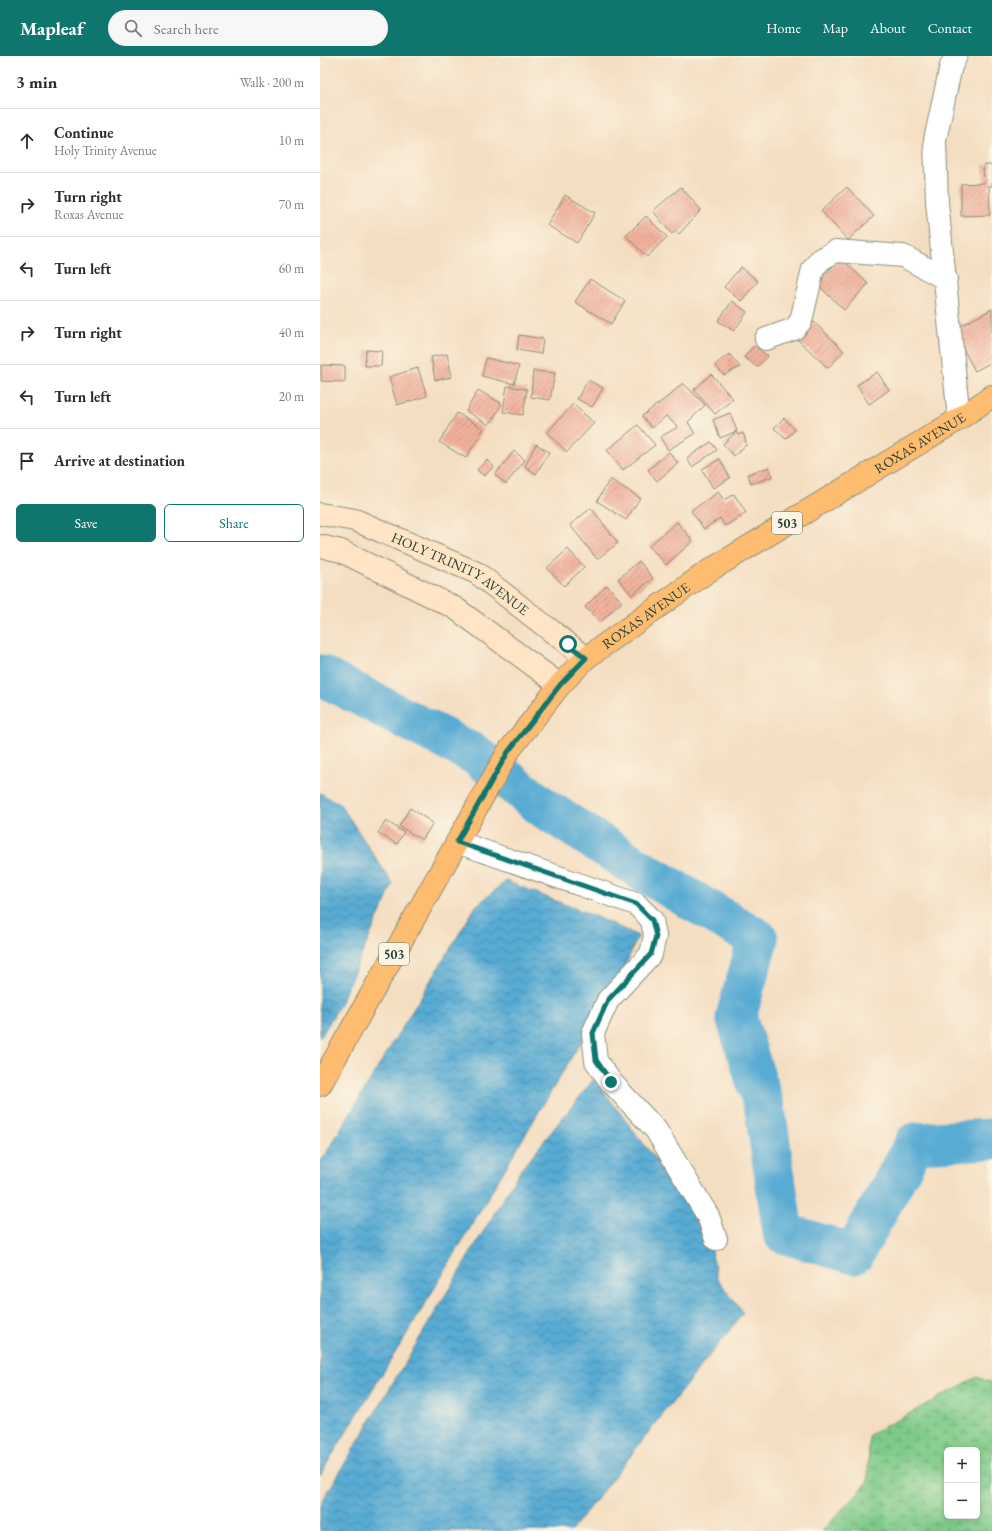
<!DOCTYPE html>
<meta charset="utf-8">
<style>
:root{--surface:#fff;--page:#f7f7f7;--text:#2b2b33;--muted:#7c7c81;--line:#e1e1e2;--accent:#0f766e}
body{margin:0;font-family:"EB Garamond",serif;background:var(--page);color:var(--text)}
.controls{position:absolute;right:12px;bottom:12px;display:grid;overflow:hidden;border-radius:6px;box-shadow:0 2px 6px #0003}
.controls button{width:36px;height:36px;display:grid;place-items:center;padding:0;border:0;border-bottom:1px solid var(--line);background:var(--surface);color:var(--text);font:20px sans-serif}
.stop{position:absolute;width:12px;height:12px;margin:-9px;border:3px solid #0f766e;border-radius:50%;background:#fff}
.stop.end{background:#0f766e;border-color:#fff;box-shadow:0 1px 4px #0008}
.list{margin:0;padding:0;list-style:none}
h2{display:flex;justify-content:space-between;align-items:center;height:52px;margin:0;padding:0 16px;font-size:17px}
h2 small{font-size:13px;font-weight:400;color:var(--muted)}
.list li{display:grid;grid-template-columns:26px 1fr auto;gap:12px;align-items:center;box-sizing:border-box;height:64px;padding:0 16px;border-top:1px solid var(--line)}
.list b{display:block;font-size:15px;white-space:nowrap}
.list p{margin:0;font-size:13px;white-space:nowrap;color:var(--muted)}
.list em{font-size:13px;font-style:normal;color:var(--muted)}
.actions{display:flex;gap:8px;padding:12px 16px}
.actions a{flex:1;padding:9px 0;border:1px solid var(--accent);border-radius:6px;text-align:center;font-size:14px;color:var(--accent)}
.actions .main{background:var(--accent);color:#fff}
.icon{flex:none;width:22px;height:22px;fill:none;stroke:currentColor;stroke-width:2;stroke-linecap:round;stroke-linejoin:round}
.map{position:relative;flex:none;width:672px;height:1475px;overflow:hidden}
header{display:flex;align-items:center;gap:24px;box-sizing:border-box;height:56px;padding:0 20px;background:var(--accent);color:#fff}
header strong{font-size:19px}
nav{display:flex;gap:22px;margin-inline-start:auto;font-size:14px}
.search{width:280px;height:36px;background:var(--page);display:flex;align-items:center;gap:10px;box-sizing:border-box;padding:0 14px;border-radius:22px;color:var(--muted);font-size:15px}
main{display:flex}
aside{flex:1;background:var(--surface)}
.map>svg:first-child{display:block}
.wetland{fill:url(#wetland-marsh);stroke:#4e845e;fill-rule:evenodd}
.water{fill:url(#water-waves);stroke:#3c7484}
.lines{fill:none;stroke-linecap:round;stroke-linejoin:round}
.river{stroke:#58abd3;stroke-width:41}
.building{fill:url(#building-hatch)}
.street-casing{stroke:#8a8e7a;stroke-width:24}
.secondary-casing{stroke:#8a8e7a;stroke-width:24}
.primary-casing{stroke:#8a8e7a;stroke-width:24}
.street{stroke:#fff;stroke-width:22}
.secondary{stroke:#ffe4c6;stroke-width:22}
.primary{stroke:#febc70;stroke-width:22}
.route{stroke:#0f766e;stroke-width:5}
.labels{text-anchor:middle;stroke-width:3;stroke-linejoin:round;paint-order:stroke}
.shield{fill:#fcf5e5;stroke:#617469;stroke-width:1}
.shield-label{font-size:13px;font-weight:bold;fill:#1f3d34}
.street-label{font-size:14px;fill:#1f3d34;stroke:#fcf5e5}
</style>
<header>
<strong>Mapleaf</strong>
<div class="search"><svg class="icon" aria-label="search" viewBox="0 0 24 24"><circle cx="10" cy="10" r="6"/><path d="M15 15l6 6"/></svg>Search here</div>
<nav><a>Home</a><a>Map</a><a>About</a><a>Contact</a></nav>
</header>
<main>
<aside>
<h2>3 min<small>Walk · 200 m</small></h2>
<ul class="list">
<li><svg class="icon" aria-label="ahead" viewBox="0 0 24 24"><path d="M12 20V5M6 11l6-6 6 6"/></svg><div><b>Continue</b><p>Holy Trinity Avenue</p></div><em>10 m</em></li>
<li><svg class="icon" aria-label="right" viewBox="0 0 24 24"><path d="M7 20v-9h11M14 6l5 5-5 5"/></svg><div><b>Turn right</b><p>Roxas Avenue</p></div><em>70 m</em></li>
<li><svg class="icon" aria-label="left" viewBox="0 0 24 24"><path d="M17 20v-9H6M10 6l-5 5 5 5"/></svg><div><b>Turn left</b></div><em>60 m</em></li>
<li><svg class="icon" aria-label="right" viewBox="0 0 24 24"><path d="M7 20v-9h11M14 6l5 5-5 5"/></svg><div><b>Turn right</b></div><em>40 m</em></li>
<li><svg class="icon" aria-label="left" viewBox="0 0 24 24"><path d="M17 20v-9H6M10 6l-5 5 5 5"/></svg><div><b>Turn left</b></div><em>20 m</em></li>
<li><svg class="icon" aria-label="arrive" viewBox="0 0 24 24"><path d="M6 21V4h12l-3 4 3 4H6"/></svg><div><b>Arrive at destination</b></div></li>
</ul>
<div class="actions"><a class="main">Save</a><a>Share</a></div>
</aside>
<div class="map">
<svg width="672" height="1475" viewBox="0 0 672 1475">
<defs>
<pattern id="wetland-marsh" width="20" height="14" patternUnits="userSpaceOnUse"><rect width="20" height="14" fill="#7ecb89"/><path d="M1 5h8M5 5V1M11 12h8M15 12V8" fill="none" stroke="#67a671"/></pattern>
<pattern id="water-waves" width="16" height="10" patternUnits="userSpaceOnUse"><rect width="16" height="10" fill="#58abd3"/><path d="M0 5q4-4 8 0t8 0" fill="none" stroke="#488cac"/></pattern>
<pattern id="building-hatch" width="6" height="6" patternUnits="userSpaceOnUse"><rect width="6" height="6" fill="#f2b29d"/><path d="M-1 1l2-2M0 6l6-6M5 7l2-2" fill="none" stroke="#c39281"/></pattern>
</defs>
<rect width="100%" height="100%" fill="#fcf5e5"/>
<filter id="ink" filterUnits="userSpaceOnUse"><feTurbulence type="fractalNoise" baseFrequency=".025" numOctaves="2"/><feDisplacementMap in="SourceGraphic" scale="8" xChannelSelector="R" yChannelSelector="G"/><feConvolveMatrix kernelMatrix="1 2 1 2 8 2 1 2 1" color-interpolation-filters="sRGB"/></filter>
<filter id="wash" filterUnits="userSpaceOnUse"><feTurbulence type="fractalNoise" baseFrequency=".012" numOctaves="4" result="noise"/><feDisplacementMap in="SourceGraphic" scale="16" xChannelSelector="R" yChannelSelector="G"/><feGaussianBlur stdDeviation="0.9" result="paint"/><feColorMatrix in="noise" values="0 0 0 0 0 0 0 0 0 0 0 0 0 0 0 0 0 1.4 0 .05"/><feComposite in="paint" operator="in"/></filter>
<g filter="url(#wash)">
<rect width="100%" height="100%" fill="#f4dec1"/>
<path class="wetland" d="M 657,1321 L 672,1327 L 672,1475 L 502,1475 L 548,1426 L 549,1379 ZM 627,1394 L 657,1394 L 657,1460 L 627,1460 Z"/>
<path class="water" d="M 0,737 L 20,748 L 73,828 L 19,950 L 0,982 Z
M 186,825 L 284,864 L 318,880 L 301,919 L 215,1062 L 104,1250 L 0,1419 L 0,1107 L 156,850 Z
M 274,1023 L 365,1142 L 391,1194 L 397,1222 L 423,1257 L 251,1475 L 0,1475 L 0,1449 L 199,1116 Z"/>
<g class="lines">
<path class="river" d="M 0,619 L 156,699 L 224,752 L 329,819 L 438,883 L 416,961 L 445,1053 L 463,1177 L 534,1198 L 595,1087 L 672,1083"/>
</g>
<g id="blocks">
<path class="building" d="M 663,109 L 672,109 L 672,130 L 669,130 L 670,159 L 641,160 L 641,128 L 664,127 Z
M 361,131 L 381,154 L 359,178 L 355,175 L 352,178 L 333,155 Z
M 527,131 L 554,160 L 528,184 L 501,155 Z
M 245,139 L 275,157 L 257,187 L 227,169 Z
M 326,160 L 347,181 L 327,201 L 306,180 Z
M 521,202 L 548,228 L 524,254 L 496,227 Z
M 421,211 L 438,225 L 421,245 L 404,231 Z
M 270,223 L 305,245 L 291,268 L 255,246 Z
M 412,245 L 427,256 L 414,275 L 398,265 Z
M 672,253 L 672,306 L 655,315 L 633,274 Z
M 494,266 L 524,295 L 508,312 L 477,283 Z
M 199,279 L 223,283 L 221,298 L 197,294 Z
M 434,290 L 448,300 L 437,311 L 424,301 Z
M 46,294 L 62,295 L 61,310 L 45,310 Z
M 127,298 L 132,321 L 115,324 L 111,301 Z
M 409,298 L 420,311 L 404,319 L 395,309 Z
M 166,302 L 199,310 L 194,328 L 162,320 Z
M 1,309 L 25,310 L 25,326 L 1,325 Z
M 98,312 L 107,340 L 77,349 L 69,321 Z
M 213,315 L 235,317 L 230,344 L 211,341 Z
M 557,316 L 569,334 L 549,348 L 537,329 Z
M 391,318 L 413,343 L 395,358 L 374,334 Z
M 268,324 L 283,332 L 272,351 L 257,343 Z
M 363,327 L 385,349 L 368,366 L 375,378 L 348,394 L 340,381 L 358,371 L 346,360 L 332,372 L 322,360 L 350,339 Z
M 187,330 L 207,333 L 203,359 L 183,356 Z
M 158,334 L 182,348 L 169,369 L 146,355 Z
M 253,348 L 274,367 L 247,396 L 227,377 Z
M 137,357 L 164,373 L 146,402 L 119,386 Z
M 410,357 L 417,375 L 400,382 L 393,364 Z
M 464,362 L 475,374 L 466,383 L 454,372 Z
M 318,369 L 335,389 L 303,414 L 287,394 Z
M 416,376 L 418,379 L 423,377 L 426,385 L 425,385 L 427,388 L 414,400 L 403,388 Z
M 391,386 L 397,394 L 372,411 L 367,402 Z
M 216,388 L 229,396 L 216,418 L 205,410 Z
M 194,395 L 205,404 L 186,428 L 175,419 Z
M 349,396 L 358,407 L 337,425 L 328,414 Z
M 400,403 L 410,422 L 393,432 L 382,413 Z
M 167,404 L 174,411 L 164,420 L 157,414 Z
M 449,411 L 452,421 L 431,428 L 428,418 Z
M 290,423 L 320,442 L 306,464 L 277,445 Z
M 398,436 L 404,444 L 414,438 L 426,457 L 405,470 L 400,462 L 384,473 L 371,455 Z
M 271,452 L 298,487 L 277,503 L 250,469 Z
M 357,466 L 373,485 L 346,509 L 329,490 Z
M 248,493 L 264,511 L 244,530 L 227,512 Z
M 319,505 L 333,522 L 312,539 L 298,523 Z
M 287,529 L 302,546 L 280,566 L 265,551 Z
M 90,752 L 113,767 L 102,784 L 79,770 Z
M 66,765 L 84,776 L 77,788 L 58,777 Z"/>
</g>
</g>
<g filter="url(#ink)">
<use href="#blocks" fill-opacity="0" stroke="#8a8e7a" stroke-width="1"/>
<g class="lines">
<g class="street-casing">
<path id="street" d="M 636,0 L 631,10 L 615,84 L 617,146 L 639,363
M 446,283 L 474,273 L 481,265 L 493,213 L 500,204 L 516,195 L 583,200 L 626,223
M 137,786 L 316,848 L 332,864 L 335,880 L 331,898 L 288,944 L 273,977 L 276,1005 L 291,1026 L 336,1074 L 388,1160 L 396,1183"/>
</g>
<g class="secondary-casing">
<g id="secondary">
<path id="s1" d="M 0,458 L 35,464 L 157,517 L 266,602"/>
<path d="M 0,490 L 21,495 L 135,552 L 240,629"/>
</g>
</g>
<g class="primary-casing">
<g id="primary">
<path id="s2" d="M 0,1029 L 188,696 L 240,629 L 266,602 L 387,516 L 639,363 L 672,340"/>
</g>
</g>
<use href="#street" class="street"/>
<use href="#secondary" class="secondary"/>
<use href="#primary" class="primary"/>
</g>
</g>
<g class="lines" filter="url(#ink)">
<path class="route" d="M 248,588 L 266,602 L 240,629 L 188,696 L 137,786 L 316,848 L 332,864 L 336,880 L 331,898 L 288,944 L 273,977 L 276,1004 L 291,1026"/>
</g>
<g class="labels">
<g class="shield">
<rect x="452" y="456" width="30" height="22" rx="3"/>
<rect x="59" y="887" width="30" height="22" rx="3"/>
</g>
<g class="shield-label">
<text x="467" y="472">503</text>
<text x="74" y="903">503</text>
</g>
<g class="street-label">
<text dy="5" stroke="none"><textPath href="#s2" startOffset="902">ROXAS AVENUE</textPath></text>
<text dy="5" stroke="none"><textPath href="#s1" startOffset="154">HOLY TRINITY AVENUE</textPath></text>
<text dy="5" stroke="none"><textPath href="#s2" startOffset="578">ROXAS AVENUE</textPath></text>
</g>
</g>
</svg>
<div class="controls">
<button>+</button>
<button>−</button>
</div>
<div class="stop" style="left:248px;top:588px"></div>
<div class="stop end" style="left:291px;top:1026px"></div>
</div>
</main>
